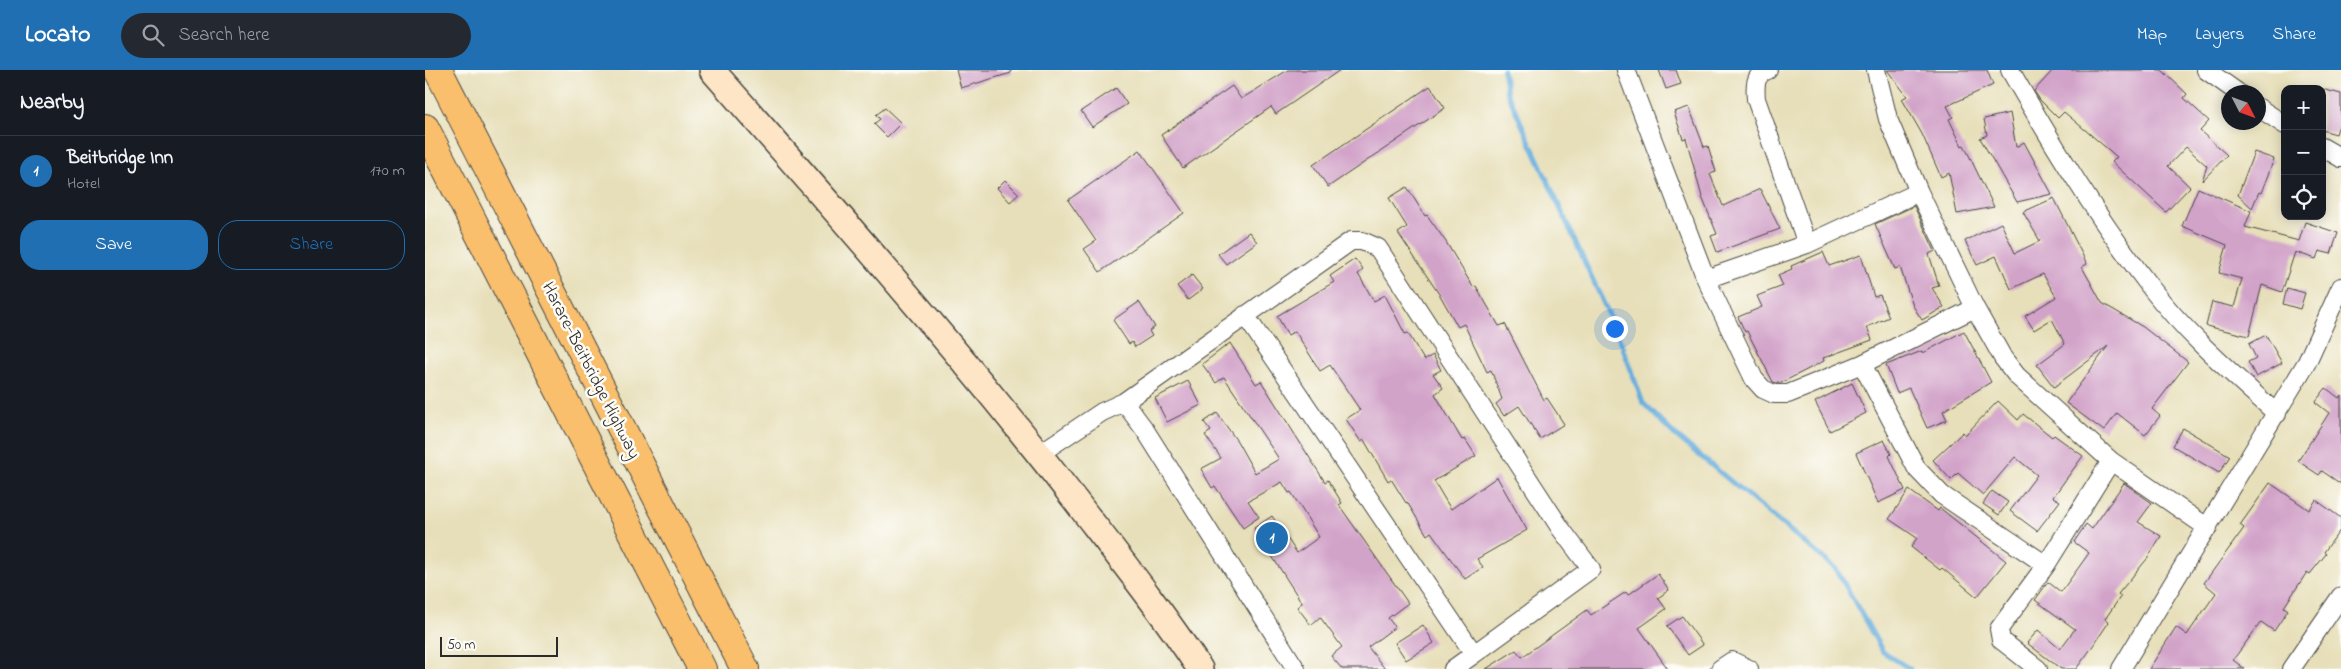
<!DOCTYPE html>
<meta charset="utf-8">
<style>
:root{--surface:#171b24;--page:#242831;--text:#f1f3f6;--muted:#9ea1a6;--line:#363941;--accent:#1f6fb2}
body{margin:0;font-family:"Indie Flower",sans-serif;background:var(--page);color:var(--text)}
.controls{position:absolute;right:15px;top:15px;display:grid;overflow:hidden;border-radius:10px;box-shadow:0 2px 12px #0003}
.controls button{width:45px;height:45px;display:grid;place-items:center;padding:0;border:0;border-bottom:1px solid var(--line);background:var(--surface);color:var(--text);font:25px sans-serif}
.compass{position:absolute;left:1796px;top:15px;width:45px;height:45px;border-radius:50%;background:var(--surface);box-shadow:0 2px 12px #0003;rotate:132deg}
.scale{position:absolute;left:15px;bottom:12px;width:118px;box-sizing:border-box;padding-left:5px;border:2px solid #2b2b2b;border-top:0;font-size:14px;line-height:18px;white-space:nowrap;color:#2b2b2b;-webkit-text-stroke:4px #fdfcf7;paint-order:stroke}
.you{position:absolute;left:1189px;top:258px;width:18px;height:18px;margin:-12px;border:4px solid #fff;border-radius:50%;background:#1a73e8;box-shadow:0 0 0 8px #1a73e833}
.badge{display:grid;place-items:center;width:32px;height:32px;border-radius:50%;background:var(--accent);color:#fff;font-size:16px;font-weight:700}
.pin{position:absolute;translate:-50% -50%;border:2px solid #fff;box-shadow:0 1px 5px #0006}
.list{margin:0;padding:0;list-style:none}
h2{display:flex;justify-content:space-between;align-items:center;height:65px;margin:0;padding:0 20px;font-size:21px}
h2 small{font-size:16px;font-weight:400;color:var(--muted)}
.list li{display:grid;grid-template-columns:32px 1fr auto;gap:15px;align-items:center;box-sizing:border-box;height:70px;padding:0 20px;border-top:1px solid var(--line)}
.list b{display:block;font-size:19px;white-space:nowrap}
.list p{margin:0;font-size:16px;white-space:nowrap;color:var(--muted)}
.list em{font-size:16px;font-style:normal;color:var(--muted)}
.actions{display:flex;gap:10px;padding:15px 20px}
.actions a{flex:1;padding:11px 0;border:1px solid var(--accent);border-radius:20px;text-align:center;font-size:18px;color:var(--accent)}
.actions .main{background:var(--accent);color:#fff}
.icon{flex:none;width:28px;height:28px;fill:none;stroke:currentColor;stroke-width:2;stroke-linecap:round;stroke-linejoin:round}
.map{position:relative;flex:none;width:1916px;height:599px;overflow:hidden}
header{display:flex;align-items:center;gap:30px;box-sizing:border-box;height:70px;padding:0 25px;background:var(--accent);color:#fff}
header strong{font-size:24px}
nav{display:flex;gap:28px;margin-inline-start:auto;font-size:18px}
.search{width:350px;height:45px;background:var(--page);display:flex;align-items:center;gap:12px;box-sizing:border-box;padding:0 18px;border-radius:28px;color:var(--muted);font-size:19px}
main{display:flex}
aside{flex:1;background:var(--surface)}
.map>svg:first-child{display:block}
.lines{fill:none;stroke-linecap:round;stroke-linejoin:round}
.stream{stroke:#66aedd;stroke-width:5}
.building{fill:#d2a3c9}
.street-casing{stroke:#474640;stroke-width:20}
.secondary-casing{stroke:#474640;stroke-width:28}
.highway-casing{stroke:#474640;stroke-width:30}
.street{stroke:#fff;stroke-width:18}
.secondary{stroke:#fde5c5;stroke-width:25}
.highway{stroke:#f9bf6d;stroke-width:28}
.labels{text-anchor:middle;stroke-width:5;stroke-linejoin:round;paint-order:stroke}
.street-label{font-size:18px;fill:#2b2b2b;stroke:#fdfcf7}
</style>
<header>
<strong>Locato</strong>
<div class="search"><svg class="icon" aria-label="search" viewBox="0 0 24 24"><circle cx="10" cy="10" r="6"/><path d="M15 15l6 6"/></svg>Search here</div>
<nav><a>Map</a><a>Layers</a><a>Share</a></nav>
</header>
<main>
<aside>
<h2>Nearby<small></small></h2>
<ul class="list">
<li><span class="badge">1</span><div><b>Beitbridge Inn</b><p>Hotel</p></div><em>170 m</em></li>
</ul>
<div class="actions"><a class="main">Save</a><a>Share</a></div>
</aside>
<div class="map">
<svg width="1916" height="599" viewBox="0 0 1916 599">
<rect width="100%" height="100%" fill="#fdfcf7"/>
<filter id="ink" filterUnits="userSpaceOnUse"><feTurbulence type="fractalNoise" baseFrequency=".02" numOctaves="2"/><feDisplacementMap in="SourceGraphic" scale="10" xChannelSelector="R" yChannelSelector="G"/><feConvolveMatrix kernelMatrix="1 2 1 2 8 2 1 2 1" color-interpolation-filters="sRGB"/></filter>
<filter id="wash" filterUnits="userSpaceOnUse"><feTurbulence type="fractalNoise" baseFrequency=".0096" numOctaves="4" result="noise"/><feDisplacementMap in="SourceGraphic" scale="20" xChannelSelector="R" yChannelSelector="G"/><feGaussianBlur stdDeviation="1.12" result="paint"/><feColorMatrix in="noise" values="0 0 0 0 0 0 0 0 0 0 0 0 0 0 0 0 0 1.4 0 .05"/><feComposite in="paint" operator="in"/></filter>
<g filter="url(#wash)">
<rect width="100%" height="100%" fill="#e7dfb9"/>
<g class="lines">
<path class="stream" d="M 1078,0 L 1082,22 L 1194,267 L 1218,333 L 1249,364 L 1411,499 L 1458,582 L 1485,599"/>
</g>
<g id="blocks">
<path class="building" d="M 531,0 L 586,0 L 586,3 L 536,18 Z
M 863,0 L 915,0 L 851,44 L 846,37 L 758,98 L 736,65 L 807,16 L 816,29 Z
M 1234,0 L 1251,0 L 1256,14 L 1241,19 Z
M 1462,0 L 1562,0 L 1568,15 L 1522,36 L 1528,47 L 1524,49 L 1537,76 L 1539,75 L 1569,137 L 1532,144 L 1524,103 L 1516,107 L 1497,64 L 1477,29 L 1482,26 Z
M 1628,0 L 1737,0 L 1762,24 L 1759,28 L 1784,51 L 1775,61 L 1802,85 L 1777,111 L 1782,96 L 1761,77 L 1743,96 L 1765,117 L 1741,142 L 1687,92 L 1692,87 L 1639,42 L 1633,48 L 1615,30 L 1609,21 Z
M 1005,16 L 1020,38 L 903,117 L 888,95 Z
M 691,18 L 702,34 L 667,57 L 656,41 Z
M 1897,19 L 1916,24 L 1916,49 L 1911,64 L 1897,60 Z
M 1264,37 L 1279,77 L 1283,76 L 1291,102 L 1285,104 L 1298,136 L 1335,119 L 1355,159 L 1292,182 L 1286,166 L 1292,164 L 1277,127 L 1261,68 L 1258,69 L 1249,42 Z
M 460,38 L 476,53 L 462,67 L 449,54 L 455,49 L 451,45 Z
M 1585,43 L 1591,77 L 1599,72 L 1627,124 L 1592,132 L 1555,68 L 1562,65 L 1559,49 Z
M 715,80 L 759,143 L 675,202 L 659,179 L 671,171 L 643,130 Z
M 1829,82 L 1849,89 L 1836,123 L 1834,122 L 1827,138 L 1813,125 Z
M 580,110 L 594,124 L 585,132 L 572,118 Z
M 982,117 L 1000,146 L 1002,145 L 1021,172 L 1048,217 L 1051,216 L 1074,256 L 1080,254 L 1119,330 L 1122,328 L 1139,354 L 1115,369 L 1094,336 L 1079,346 L 1071,334 L 1077,329 L 1066,300 L 1062,302 L 1039,254 L 1033,257 L 1016,227 L 973,163 L 982,157 L 964,128 Z
M 1773,118 L 1826,141 L 1820,157 L 1874,171 L 1880,152 L 1913,163 L 1906,184 L 1894,181 L 1891,189 L 1870,182 L 1857,222 L 1837,215 L 1824,266 L 1781,256 L 1787,232 L 1809,237 L 1817,209 L 1794,203 L 1802,175 L 1757,156 Z
M 1629,128 L 1662,194 L 1657,197 L 1677,233 L 1718,257 L 1763,292 L 1727,339 L 1735,346 L 1720,365 L 1692,343 L 1679,361 L 1641,333 L 1683,276 L 1629,317 L 1612,295 L 1640,274 L 1627,249 L 1609,260 L 1600,246 L 1631,227 L 1618,204 L 1586,219 L 1571,186 L 1552,195 L 1540,171 L 1576,153 L 1590,183 L 1615,171 L 1598,142 Z
M 1489,136 L 1510,181 L 1504,184 L 1514,216 L 1507,218 L 1519,237 L 1497,250 L 1488,236 L 1475,197 L 1470,199 L 1450,154 Z
M 824,162 L 832,172 L 801,194 L 793,184 Z
M 1398,182 L 1404,196 L 1436,185 L 1449,227 L 1455,225 L 1464,247 L 1442,257 L 1447,270 L 1398,288 L 1399,291 L 1356,313 L 1351,313 L 1348,312 L 1322,261 L 1320,262 L 1313,247 L 1337,237 L 1332,226 L 1358,216 L 1353,205 L 1367,199 L 1366,196 Z
M 930,189 L 938,200 L 933,204 L 949,231 L 960,225 L 980,264 L 983,263 L 999,290 L 1008,285 L 1016,300 L 1008,304 L 1018,318 L 1010,324 L 1037,370 L 1040,369 L 1051,386 L 1009,411 L 1022,433 L 1026,439 L 1072,407 L 1102,460 L 1052,489 L 1058,497 L 1040,509 L 1006,462 L 1002,465 L 982,432 L 981,433 L 966,409 L 963,411 L 939,370 L 936,372 L 921,349 L 935,340 L 905,295 L 895,301 L 870,261 L 863,265 L 852,246 L 909,212 L 905,206 Z
M 767,205 L 778,219 L 763,230 L 752,216 Z
M 1862,218 L 1880,223 L 1875,239 L 1858,234 Z
M 714,232 L 730,257 L 724,261 L 727,266 L 710,277 L 707,272 L 704,274 L 688,250 Z
M 1539,261 L 1566,312 L 1518,341 L 1522,350 L 1502,358 L 1484,318 L 1472,323 L 1461,295 L 1497,281 L 1498,283 Z
M 1841,265 L 1857,293 L 1831,307 L 1823,292 L 1831,288 L 1824,274 Z
M 805,273 L 831,314 L 836,311 L 900,412 L 903,410 L 917,433 L 914,435 L 983,533 L 963,548 L 970,557 L 943,577 L 960,599 L 917,599 L 906,586 L 917,577 L 895,547 L 886,555 L 872,537 L 877,533 L 829,458 L 847,446 L 872,483 L 894,467 L 866,422 L 864,423 L 857,412 L 823,431 L 834,447 L 818,458 L 790,416 L 787,418 L 776,399 L 796,388 L 780,365 L 786,361 L 779,352 L 792,343 L 812,371 L 830,403 L 854,389 L 799,307 L 791,313 L 777,294 Z
M 763,311 L 776,335 L 742,352 L 730,328 Z
M 1427,313 L 1441,343 L 1405,361 L 1390,332 Z
M 1901,318 L 1914,328 L 1916,325 L 1916,414 L 1897,401 L 1894,405 L 1873,391 L 1904,343 L 1890,332 Z
M 1573,331 L 1593,350 L 1598,344 L 1627,367 L 1629,365 L 1658,386 L 1628,427 L 1635,431 L 1612,461 L 1585,441 L 1612,405 L 1590,387 L 1558,425 L 1533,403 L 1526,410 L 1508,390 L 1538,362 L 1540,365 Z
M 1758,358 L 1805,386 L 1794,403 L 1748,376 Z
M 1459,370 L 1466,384 L 1464,386 L 1480,420 L 1453,433 L 1431,383 Z
M 1699,413 L 1727,433 L 1713,452 L 1736,466 L 1722,489 L 1693,524 L 1696,526 L 1680,549 L 1684,552 L 1663,583 L 1651,599 L 1636,599 L 1602,573 L 1613,560 L 1635,579 L 1650,559 L 1610,530 L 1623,512 L 1636,522 L 1664,483 L 1649,472 L 1661,454 L 1667,459 Z
M 1845,413 L 1884,440 L 1891,430 L 1916,448 L 1916,459 L 1899,482 L 1901,484 L 1885,504 L 1882,502 L 1859,537 L 1863,540 L 1849,561 L 1836,552 L 1808,590 L 1820,599 L 1724,599 L 1751,557 L 1762,565 L 1791,523 L 1779,513 L 1819,458 L 1815,455 Z
M 1484,420 L 1513,441 L 1515,438 L 1581,491 L 1552,527 L 1517,498 L 1515,500 L 1486,477 L 1492,468 L 1464,449 Z
M 1567,421 L 1583,432 L 1574,445 L 1558,434 Z
M 1233,504 L 1244,520 L 1233,528 L 1241,539 L 1214,558 L 1243,599 L 1061,599 L 1091,580 L 1097,587 L 1162,540 L 1166,545 L 1201,522 L 1203,525 Z
M 1257,546 L 1278,575 L 1263,585 L 1242,556 Z
M 998,555 L 1009,573 L 981,590 L 970,573 Z"/>
</g>
</g>
<g filter="url(#ink)">
<use href="#blocks" fill-opacity="0" stroke="#474640" stroke-width="1"/>
<g class="lines">
<g class="street-casing">
<path id="street" d="M 1201,0 L 1281,209 L 1382,174 L 1494,122
M 1343,0 C 1329,4 1330,17 1331,29 L 1382,174
M 1451,0 L 1463,49 L 1494,122 L 1550,238 L 1578,288 L 1592,306 L 1686,391 L 1783,458
M 1585,0 C 1628,75 1673,149 1726,218 C 1762,265 1808,304 1852,344
M 1781,0 L 1812,22
M 1834,38 L 1860,55
M 1897,77 L 1916,88
M 1281,209 L 1329,309 L 1338,319 L 1349,324 L 1363,324 L 1437,294 L 1550,238
M 1437,294 L 1492,399 L 1517,425 L 1621,495
M 699,332 L 720,360 L 871,599
M 614,384 L 677,342 L 699,332 L 926,171 L 937,171 L 953,178 L 1136,459 L 1166,499 L 1049,584 L 820,245
M 1028,599 L 1049,584
M 1295,599 L 1307,591 L 1324,599
M 1613,599 L 1576,570 L 1574,559 L 1621,495 L 1686,391
M 1696,599 L 1882,292 L 1916,217
M 1866,599 L 1916,526"/>
</g>
<g class="secondary-casing">
<path id="secondary" d="M 287,0 C 411,141 535,282 650,430 C 693,486 736,540 775,599"/>
</g>
<g class="highway-casing">
<path id="highway" d="M 13,0 L 320,599
M 0,58 L 277,599"/>
</g>
<use href="#street" class="street"/>
<use href="#secondary" class="secondary"/>
<use href="#highway" class="highway"/>
</g>
</g>
<g class="labels">
<g class="street-label">
<text transform="translate(167 300) rotate(63)" y="6">Harare-Beitbridge Highway</text>
</g>
</g>
</svg>
<div class="controls">
<button>+</button>
<button>−</button>
<button><svg class="icon" aria-label="locate" viewBox="0 0 24 24"><circle cx="12" cy="12" r="6"/><path d="M12 2v4M12 18v4M2 12h4M18 12h4"/></svg></button>
</div>
<svg class="compass" viewBox="-18 -18 36 36"><path d="M0-13l5 13h-10z" fill="#e53935"/><path d="M0 13l5-13h-10z" fill="#9ea1a6"/></svg>
<div class="scale">50 m</div>
<div class="you"></div>
<div class="pin badge" style="left:847px;top:468px">1</div>
</div>
</main>
